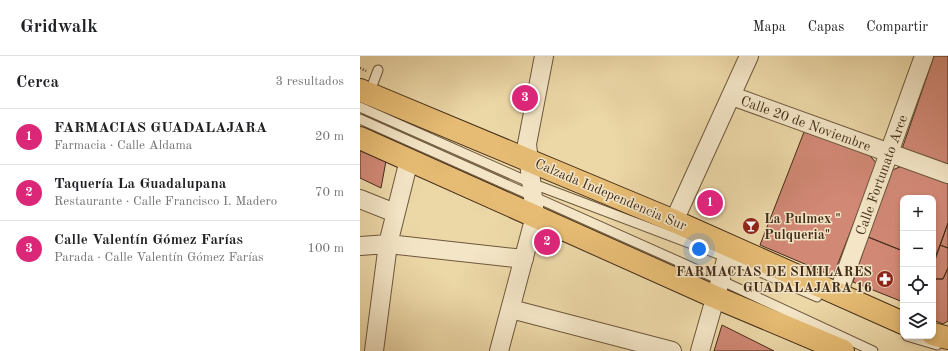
<!DOCTYPE html>
<html lang="es">
<meta charset="utf-8">
<style>
:root{--surface:#fff;--page:#f2f2f2;--text:#202124;--muted:#757577;--line:#e0e0e0;--accent:#db2777}
body{margin:0;font-family:"Old Standard TT",serif;background:var(--page);color:var(--text)}
.controls{position:absolute;right:12px;bottom:12px;display:grid;overflow:hidden;border-radius:8px;box-shadow:0 2px 6px #0003}
.controls button{width:36px;height:36px;display:grid;place-items:center;padding:0;border:0;border-bottom:1px solid var(--line);background:var(--surface);color:var(--text);font:20px sans-serif}
.you{position:absolute;left:339px;top:193px;width:14px;height:14px;margin:-10px;border:3px solid #fff;border-radius:50%;background:#1a73e8;box-shadow:0 0 0 6px #1a73e833}
.badge{display:grid;place-items:center;width:26px;height:26px;border-radius:50%;background:var(--accent);color:#fff;font-size:13px;font-weight:700}
.pin{position:absolute;translate:-50% -50%;border:2px solid #fff;box-shadow:0 1px 4px #0006}
.list{margin:0;padding:0;list-style:none}
h2{display:flex;justify-content:space-between;align-items:center;height:52px;margin:0;padding:0 16px;font-size:17px}
h2 small{font-size:13px;font-weight:400;color:var(--muted)}
.list li{display:grid;grid-template-columns:26px 1fr auto;gap:12px;align-items:center;box-sizing:border-box;height:56px;padding:0 16px;border-top:1px solid var(--line)}
.list b{display:block;font-size:15px;white-space:nowrap}
.list p{margin:0;font-size:13px;white-space:nowrap;color:var(--muted)}
.list em{font-size:13px;font-style:normal;color:var(--muted)}
.icon{flex:none;width:22px;height:22px;fill:none;stroke:currentColor;stroke-width:2;stroke-linecap:round;stroke-linejoin:round}
.map{position:relative;flex:none;width:588px;height:295px;overflow:hidden}
header{display:flex;align-items:center;gap:24px;box-sizing:border-box;height:56px;padding:0 20px;background:var(--surface);border-bottom:1px solid var(--line)}
header strong{font-size:19px}
nav{display:flex;gap:22px;margin-inline-start:auto;font-size:14px}
main{display:flex}
aside{flex:1;background:var(--surface)}
.map>svg:first-child{display:block}
.building{fill:#d18875;stroke:#432c19}
.lines{fill:none;stroke-linecap:round;stroke-linejoin:round}
.service-casing{stroke:#6d573c;stroke-width:11}
.minor-casing{stroke:#6d573c;stroke-width:20}
.primary-casing{stroke:#432c19;stroke-width:24}
.path{stroke:#432c19;stroke-width:2.5;stroke-dasharray:1 2;stroke-linecap:butt}
.service{stroke:#f3e5c6;stroke-width:9}
.minor{stroke:#f3e5c6;stroke-width:18}
.primary{stroke:#e6bc74;stroke-width:22}
.labels{text-anchor:middle;stroke-width:3;stroke-linejoin:round;paint-order:stroke}
.street-label{font-size:14px;fill:#432c19;stroke:#f3e5c6}
.poi-label{font-size:14px;font-weight:bold;fill:#432c19;stroke:#f3e5c6;text-anchor:start}
</style>
<header>
<strong>Gridwalk</strong>
<nav><a>Mapa</a><a>Capas</a><a>Compartir</a></nav>
</header>
<main>
<aside>
<h2>Cerca<small>3 resultados</small></h2>
<ul class="list">
<li><span class="badge">1</span><div><b>FARMACIAS GUADALAJARA</b><p>Farmacia · Calle Aldama</p></div><em>20 m</em></li>
<li><span class="badge">2</span><div><b>Taquería La Guadalupana</b><p>Restaurante · Calle Francisco I. Madero</p></div><em>70 m</em></li>
<li><span class="badge">3</span><div><b>Calle Valentín Gómez Farías</b><p>Parada · Calle Valentín Gómez Farías</p></div><em>100 m</em></li>
</ul>
</aside>
<div class="map">
<svg width="588" height="295" viewBox="0 0 588 295">
<rect width="100%" height="100%" fill="#ecd7a7"/>
<filter id="stains"><feTurbulence type="fractalNoise" baseFrequency=".005" numOctaves="4"/><feColorMatrix values="0 0 0 0 .2 0 0 0 0 .09 0 0 0 0 .02 0 0 0 .5 -.17"/></filter>
<radialGradient id="worn" r=".72"><stop offset=".6" stop-color="#630" stop-opacity="0"/><stop offset="1" stop-color="#630" stop-opacity=".3"/></radialGradient>
<path class="building" d="M 574,0 L 588,0 L 588,108 L 542,93 Z
M 444,76 L 507,96 L 517,108 L 473,220 L 400,189 Z
M 0,93 L 26,105 L 21,132 L 0,122 Z
M 542,110 L 588,126 L 588,167 L 574,207 L 573,142 L 543,142 L 543,195 L 508,181 L 530,115 Z
M 588,167 L 588,192 L 580,189 Z
M 508,181 L 543,195 L 543,246 L 493,226 Z
M 580,189 L 588,192 L 588,212 L 583,223 L 573,223 L 573,206 Z
M 588,212 L 588,265 L 583,268 L 573,264 L 573,223 L 583,223 Z
M 362,269 L 414,295 L 354,295 Z"/>
<g class="lines">
<g class="service-casing">
<path id="service" d="M 9,38 L 18,14
M 0,51 L 171,127 L 366,201 L 457,241
M 0,63 L 360,224 L 513,295
M 547,280 L 577,289"/>
</g>
<g class="minor-casing">
<path id="minor" d="M 372,40 L 588,118
M 0,143 L 35,157
M 314,165 L 389,0
M 0,190 L 28,188 L 164,203
M 478,238 L 564,0
M 151,253 L 312,295
M 14,295 L 28,188 L 49,104
M 139,295 L 175,160 L 167,88 L 184,0
M 340,295 L 370,190"/>
</g>
<g class="primary-casing">
<path id="primary" d="M 0,34 L 314,165 L 543,267
M 0,82 L 355,241 L 483,295
M 573,278 L 588,282"/>
</g>
<path class="path" d="M 0,12 L 6,15"/>
<use href="#service" class="service"/>
<use href="#minor" class="minor"/>
<use href="#primary" class="primary"/>
</g>
<defs>
<g id="bar-disc" transform="scale(0.9)"><circle r="9.5" fill="#8f2418" stroke="#f3e5c6"/><path d="M-6-5H6L.8 .8V4.5H3.5V6h-7V4.5H-.8V.8Z" fill="#fff"/></g>
<g id="pharmacy-disc" transform="scale(0.9)"><circle r="9.5" fill="#8f2418" stroke="#f3e5c6"/><path d="M-2-6h4v4h4v4h-4v4h-4v-4h-4v-4h4Z" fill="#fff"/></g>
</defs>
<g fill-rule="evenodd">
<use href="#bar-disc" x="391" y="170"/>
<use href="#pharmacy-disc" x="525" y="223"/>
</g>
<g class="labels">
<g class="street-label">
<text transform="translate(446 67) rotate(20)" y="5">Calle 20 de Noviembre</text>
<text transform="translate(521 119) rotate(-70)" y="5">Calle Fortunato Arce</text>
<text transform="translate(251 138) rotate(23)" y="5">Calzada Independencia Sur</text>
</g>
<g class="poi-label">
<text x="404" y="167">La Pulmex "<tspan x="404" dy="16">Pulqueria"</tspan></text>
<text x="512" y="220" text-anchor="end">FARMACIAS DE SIMILARES<tspan x="512" dy="16">GUADALAJARA 16</tspan></text>
</g>
</g>
<rect width="100%" height="100%" filter="url(#stains)"/>
<rect width="100%" height="100%" fill="url(#worn)"/>
</svg>
<div class="controls">
<button>+</button>
<button>−</button>
<button><svg class="icon" aria-label="locate" viewBox="0 0 24 24"><circle cx="12" cy="12" r="6"/><path d="M12 2v4M12 18v4M2 12h4M18 12h4"/></svg></button>
<button><svg class="icon" aria-label="layers" viewBox="0 0 24 24"><path d="M12 4l9 5-9 5-9-5zM3 14l9 5 9-5"/></svg></button>
</div>
<div class="you"></div>
<div class="pin badge" style="left:350px;top:147px">1</div>
<div class="pin badge" style="left:187px;top:186px">2</div>
<div class="pin badge" style="left:165px;top:42px">3</div>
</div>
</main>
